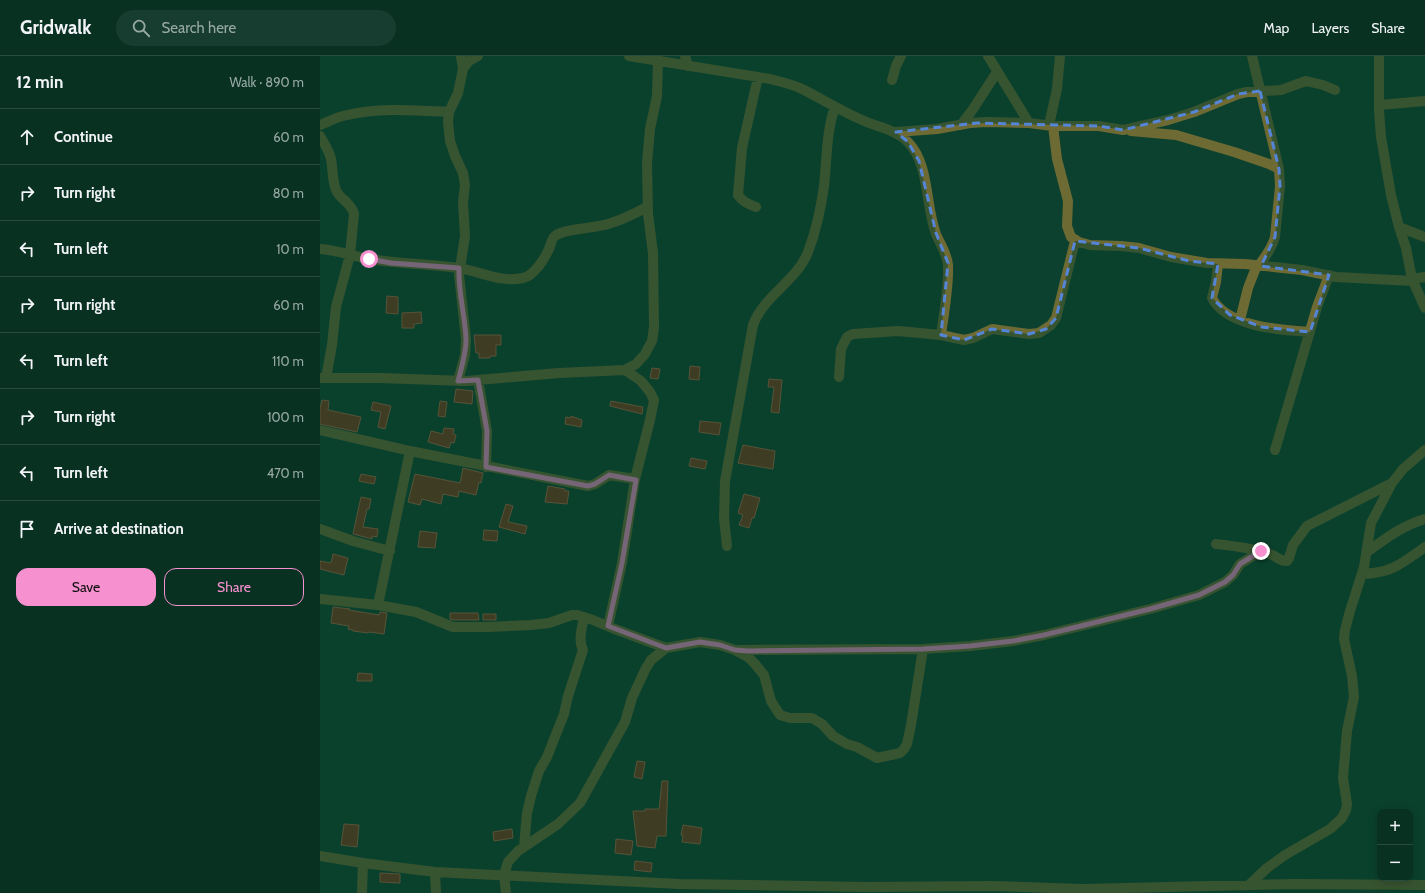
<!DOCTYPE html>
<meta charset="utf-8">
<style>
:root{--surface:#083122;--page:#163d2f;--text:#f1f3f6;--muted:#98a9a5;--line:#294c40;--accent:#f790ce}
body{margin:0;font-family:Cabin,sans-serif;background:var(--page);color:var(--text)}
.controls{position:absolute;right:12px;bottom:12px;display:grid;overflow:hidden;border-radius:8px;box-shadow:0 2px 10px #0003}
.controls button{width:36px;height:36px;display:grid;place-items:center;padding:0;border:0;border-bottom:1px solid var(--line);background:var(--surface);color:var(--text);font:20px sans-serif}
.stop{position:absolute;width:12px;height:12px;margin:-9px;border:3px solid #f790ce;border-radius:50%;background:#fff}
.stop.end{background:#f790ce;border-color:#fff;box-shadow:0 1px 4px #0008}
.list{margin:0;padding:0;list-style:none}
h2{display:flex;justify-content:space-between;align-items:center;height:52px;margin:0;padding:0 16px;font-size:17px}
h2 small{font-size:13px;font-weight:400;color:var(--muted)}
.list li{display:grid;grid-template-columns:26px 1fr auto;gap:12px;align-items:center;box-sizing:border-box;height:56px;padding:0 16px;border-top:1px solid var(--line)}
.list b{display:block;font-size:15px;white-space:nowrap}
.list em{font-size:13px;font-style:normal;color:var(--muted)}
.actions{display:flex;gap:8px;padding:12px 16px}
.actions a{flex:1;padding:9px 0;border:1px solid var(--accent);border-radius:12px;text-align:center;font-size:14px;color:var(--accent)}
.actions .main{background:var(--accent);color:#111}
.icon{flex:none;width:22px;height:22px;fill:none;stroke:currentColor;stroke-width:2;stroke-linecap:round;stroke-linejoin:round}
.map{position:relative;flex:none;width:1105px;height:837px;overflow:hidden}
header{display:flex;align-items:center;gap:24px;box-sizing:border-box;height:56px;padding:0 20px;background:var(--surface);border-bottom:1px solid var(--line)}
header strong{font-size:19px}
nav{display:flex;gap:22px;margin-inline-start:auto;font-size:14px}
.search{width:280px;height:36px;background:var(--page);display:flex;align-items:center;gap:10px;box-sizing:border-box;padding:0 14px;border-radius:22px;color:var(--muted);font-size:15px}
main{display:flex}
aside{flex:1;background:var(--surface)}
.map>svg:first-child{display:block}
.building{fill:#7d3715;stroke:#b26746}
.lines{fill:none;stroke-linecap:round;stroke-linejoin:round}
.minor{stroke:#6e6a34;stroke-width:10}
.route{stroke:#f790ce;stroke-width:5}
.marked{fill:none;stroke:#5585d7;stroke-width:3;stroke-dasharray:8 5;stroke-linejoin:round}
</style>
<header>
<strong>Gridwalk</strong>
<div class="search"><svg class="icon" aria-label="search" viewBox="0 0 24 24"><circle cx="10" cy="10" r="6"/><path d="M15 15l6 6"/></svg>Search here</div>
<nav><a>Map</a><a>Layers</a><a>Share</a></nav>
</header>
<main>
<aside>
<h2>12 min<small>Walk · 890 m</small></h2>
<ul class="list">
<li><svg class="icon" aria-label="ahead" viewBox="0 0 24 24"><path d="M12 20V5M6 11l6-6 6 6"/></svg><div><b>Continue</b></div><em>60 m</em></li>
<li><svg class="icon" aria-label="right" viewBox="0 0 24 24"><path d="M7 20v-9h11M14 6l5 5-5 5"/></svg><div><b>Turn right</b></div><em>80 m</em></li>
<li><svg class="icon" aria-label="left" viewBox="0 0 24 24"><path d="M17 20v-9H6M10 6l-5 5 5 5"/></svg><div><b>Turn left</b></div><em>10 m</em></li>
<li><svg class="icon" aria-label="right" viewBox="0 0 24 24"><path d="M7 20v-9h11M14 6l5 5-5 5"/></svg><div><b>Turn right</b></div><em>60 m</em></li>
<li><svg class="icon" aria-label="left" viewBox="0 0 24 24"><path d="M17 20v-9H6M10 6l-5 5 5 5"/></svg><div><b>Turn left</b></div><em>110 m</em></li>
<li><svg class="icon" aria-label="right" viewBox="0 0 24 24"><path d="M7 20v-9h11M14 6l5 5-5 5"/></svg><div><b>Turn right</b></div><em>100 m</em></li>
<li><svg class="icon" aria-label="left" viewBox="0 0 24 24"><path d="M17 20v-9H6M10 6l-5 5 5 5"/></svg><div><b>Turn left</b></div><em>470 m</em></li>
<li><svg class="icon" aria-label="arrive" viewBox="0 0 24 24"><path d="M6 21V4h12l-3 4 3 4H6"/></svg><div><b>Arrive at destination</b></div></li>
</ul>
<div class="actions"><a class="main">Save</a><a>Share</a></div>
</aside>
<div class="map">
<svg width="1105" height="837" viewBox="0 0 1105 837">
<rect width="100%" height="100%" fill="#0b412e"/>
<path class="building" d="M 67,240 L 78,241 L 78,258 L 66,257 Z
M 101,256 L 102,267 L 94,268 L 94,272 L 82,272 L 82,257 Z
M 154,279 L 181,279 L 181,289 L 176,289 L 176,300 L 170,300 L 170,302 L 159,302 L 159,297 L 156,297 Z
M 370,310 L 380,311 L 379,324 L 369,323 Z
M 332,312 L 340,313 L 338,323 L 330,322 Z
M 449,323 L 462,324 L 459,357 L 451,356 L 454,331 L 448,331 Z
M 136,333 L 153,335 L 152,348 L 134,346 Z
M 2,344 L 9,345 L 8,354 L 41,361 L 37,376 L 0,368 L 0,352 Z
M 120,345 L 127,346 L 125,361 L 118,360 Z
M 291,345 L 323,351 L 322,358 L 290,350 Z
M 53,346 L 71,350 L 65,373 L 58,371 L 61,356 L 51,354 Z
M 251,360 L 262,364 L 261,371 L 245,368 L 246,361 L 251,362 Z
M 380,365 L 401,367 L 399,379 L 379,376 Z
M 124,372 L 134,373 L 133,378 L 136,379 L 134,387 L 131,386 L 129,392 L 108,386 L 111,375 L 123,378 Z
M 423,389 L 455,395 L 453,413 L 418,407 Z
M 371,402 L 387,405 L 385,413 L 369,410 Z
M 143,412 L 163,417 L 161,427 L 159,426 L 156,439 L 139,435 L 138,441 L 123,438 L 121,448 L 102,443 L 100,449 L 88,446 L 95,418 L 140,427 Z
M 41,418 L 56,421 L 54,428 L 39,425 Z
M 228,430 L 245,433 L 245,435 L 249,435 L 247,448 L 225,446 Z
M 424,438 L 440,442 L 434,462 L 432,462 L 429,472 L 419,469 L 423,459 L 418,457 Z
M 41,441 L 51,443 L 49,453 L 47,453 L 43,471 L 58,473 L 57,481 L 52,480 L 52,483 L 33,478 Z
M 186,448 L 193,450 L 188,466 L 207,470 L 205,478 L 179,471 Z
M 164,474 L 178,475 L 177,485 L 163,484 Z
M 100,475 L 117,477 L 115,492 L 98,491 Z
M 13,498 L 28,502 L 24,519 L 0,513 L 0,505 L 11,507 Z
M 13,551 L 30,553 L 29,554 L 59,559 L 60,556 L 67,557 L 64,578 L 49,576 L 48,577 L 33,575 L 33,574 L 28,573 L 29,570 L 11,567 Z
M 130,557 L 158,557 L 159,564 L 134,564 L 130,563 Z
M 163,558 L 176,558 L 176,564 L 163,564 Z
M 38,617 L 52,618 L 52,625 L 37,625 Z
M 317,705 L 325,706 L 322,723 L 314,721 Z
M 342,725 L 348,725 L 346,780 L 337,780 L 335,792 L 317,790 L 313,755 L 325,755 L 325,753 L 339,753 Z
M 24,768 L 39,769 L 37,791 L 21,789 Z
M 363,769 L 382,772 L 380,788 L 362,786 L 363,779 L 361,779 Z
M 192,773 L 193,782 L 174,785 L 173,776 Z
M 296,783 L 313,785 L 311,799 L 295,797 Z
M 315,805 L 332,807 L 331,816 L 314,814 Z
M 60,817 L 80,818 L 80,827 L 60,826 Z"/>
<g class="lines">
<path class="minor" d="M 141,0 L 143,13
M 309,0 L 450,23 C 461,26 472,28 482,33 C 502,43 521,55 542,64 C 557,71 575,73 588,86 C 610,109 605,149 616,178 C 620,188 627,197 628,209 C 629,230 624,257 621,279
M 365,0 L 368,10
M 668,0 L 709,67
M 932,0 L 959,113 L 960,130 L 955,181 C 952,192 946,200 939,209
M 1059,0 L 1059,54 L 1061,81 L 1071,139 L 1079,171 L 1086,192 L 1092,223 L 1105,252
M 572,24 L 576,10 L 581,0
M 1059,49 L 1105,45
M 0,69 C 8,66 15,62 23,60 C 57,51 94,54 129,56
M 641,69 L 653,53 L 677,16
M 729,69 L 737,33 L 740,0
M 733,70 L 737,103 L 748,145 L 747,170 L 751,181 L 759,186 L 770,189 L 801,190 L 819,192 L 851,201 L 887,207 L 925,208 L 982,214 L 1016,221 L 1093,225
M 811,75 L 856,79 L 914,96 L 949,108 L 959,113
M 576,76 L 617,73 L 650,67 L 666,66 L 709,67 L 733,70 L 779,70 L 803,74 L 848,64 L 874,56 L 918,38 L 927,36 L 961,34 L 986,25 L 1003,29 L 1015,34
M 0,80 C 4,87 9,94 11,103 C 13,113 12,124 16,134 C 20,144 31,146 34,158 L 30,199 L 16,251 L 12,289 L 6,322
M 436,151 C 428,148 423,146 418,139 L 422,92 L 438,21
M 1079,171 L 1105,181
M 0,193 C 19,194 37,202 56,204 C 83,208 111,208 138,212 C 160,215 180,227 203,222 C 214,220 225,202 229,193 C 231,189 231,183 235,180 C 243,173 276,172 288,168 C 302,164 314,158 327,151
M 898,208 L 896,226 L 892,242 C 907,271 961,274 990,276
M 1092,223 L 1105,221
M 920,264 L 928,232 L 937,209
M 519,321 L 521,293 L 527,281 L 533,278 L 578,275 L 621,279 L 644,284 L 653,282 L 672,273 L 709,278 L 719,277 L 731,269 L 736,262 L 755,185
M 0,322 L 60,322 L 146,325 L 239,317 L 305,314 L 316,308 L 325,298 L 332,285 L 334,271 L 333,197 L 328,158 L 327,107 L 330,73 L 337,40 L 338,5
M 158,324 L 167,375 L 166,411
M 138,325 L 145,299 L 146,283 L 139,219 L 145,180 L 143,146 L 145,129 L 143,117 L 135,100 L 130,85 L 128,66 L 129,56 L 138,37 L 143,13 L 149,5 L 158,0
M 0,374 L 90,395 L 268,430 L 275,428 L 289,419 L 315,423
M 955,394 L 997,251 L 1009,219
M 0,473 L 33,485 L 70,495
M 896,488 C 914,490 933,492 950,498 C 957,500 958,505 967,505 L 969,502 L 973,489 L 987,470 L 1072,427
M 407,490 L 404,462 L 405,425 L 433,269 C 444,239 477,225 488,196 C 496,175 501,152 504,130 C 507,104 506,76 515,51
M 1047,496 C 1065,483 1083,469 1105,463
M 1042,518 C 1072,517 1081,508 1105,491
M 0,543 L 58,549 L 96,556 L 133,571 L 168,571 L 211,569 L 229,567 L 252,559 L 257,559 L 273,564 L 292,572 L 346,592 L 380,586 L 400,589 L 415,594 L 428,601 L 435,608 L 444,619 L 451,645 L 460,659 L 470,662 L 492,662 L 502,668 L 513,680 L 527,688 L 537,691 L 557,702 L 580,697 L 584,693 L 587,688 L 591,669 L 603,593
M 58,549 L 90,395
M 288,570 L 302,507 L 315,423 L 330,364 L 334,344 L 330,336 L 321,325 L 305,314
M 419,594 L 603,593 L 650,590 L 693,585 L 724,579 L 830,553 L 879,539 L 905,526 L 913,519 L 920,508 L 941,495
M 204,791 L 207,757 L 211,740 L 219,715 L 227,701 L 244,658 L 248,640 L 263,594 C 258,584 262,572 264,561
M 0,800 L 43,807 L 115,816 L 359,828 L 547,831 L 672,830 L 763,833 L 974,828 L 1105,829
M 115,816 L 116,837
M 929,829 L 947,812 L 965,799 L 1010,773 L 1022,762 L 1026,754 L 1027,748 L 1023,722 L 1027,675 L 1034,641 L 1032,620 L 1024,583 L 1025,574 L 1030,555 L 1044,511 L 1051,467 L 1072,427 L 1083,413 L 1105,394
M 42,837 L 43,807
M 186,837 L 184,819 L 188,806 L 198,795 L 238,768 L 260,747 L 305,666 L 312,642 L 325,614 L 331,604 L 346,592"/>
</g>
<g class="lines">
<path class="route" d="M 49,203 L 71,207 L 139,212 C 138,236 145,259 146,283 C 146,297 142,311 138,325 L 158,324 L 167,375 L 166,411 L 268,430 L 275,428 L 289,419 L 316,424 L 302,507 L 288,570 L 346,592 L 380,586 L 400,589 L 415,594 L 428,595 L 603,593 L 650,590 L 693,585 L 724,579 L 830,553 L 879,539 L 905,526 L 913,519 L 920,508 L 941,495"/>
</g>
<path d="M0 0H1105V837H0ZM 940,35 L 959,113 L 960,130 L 955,181 L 941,210 L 1009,219 L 990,276 L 942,271 L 910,259 L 892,242 L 898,208 L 869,205 L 819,192 L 755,185 L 736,262 L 726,273 L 709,278 L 672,273 L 644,284 L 621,279 L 628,207 L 616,177 L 599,105 L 588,86 L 576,76 L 657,67 L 779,70 L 803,74 L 874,56 L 918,38 Z" fill="#0b412e" fill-opacity=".55" fill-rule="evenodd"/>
<path class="marked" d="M 940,35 L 959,113 L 960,130 L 955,181 L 941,210 L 1009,219 L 990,276 L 942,271 L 910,259 L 892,242 L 898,208 L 869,205 L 819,192 L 755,185 L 736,262 L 726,273 L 709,278 L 672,273 L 644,284 L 621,279 L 628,207 L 616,177 L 599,105 L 588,86 L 576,76 L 657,67 L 779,70 L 803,74 L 874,56 L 918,38 Z"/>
</svg>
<div class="controls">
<button>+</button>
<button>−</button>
</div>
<div class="stop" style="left:49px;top:203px"></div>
<div class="stop end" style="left:941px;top:495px"></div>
</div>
</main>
